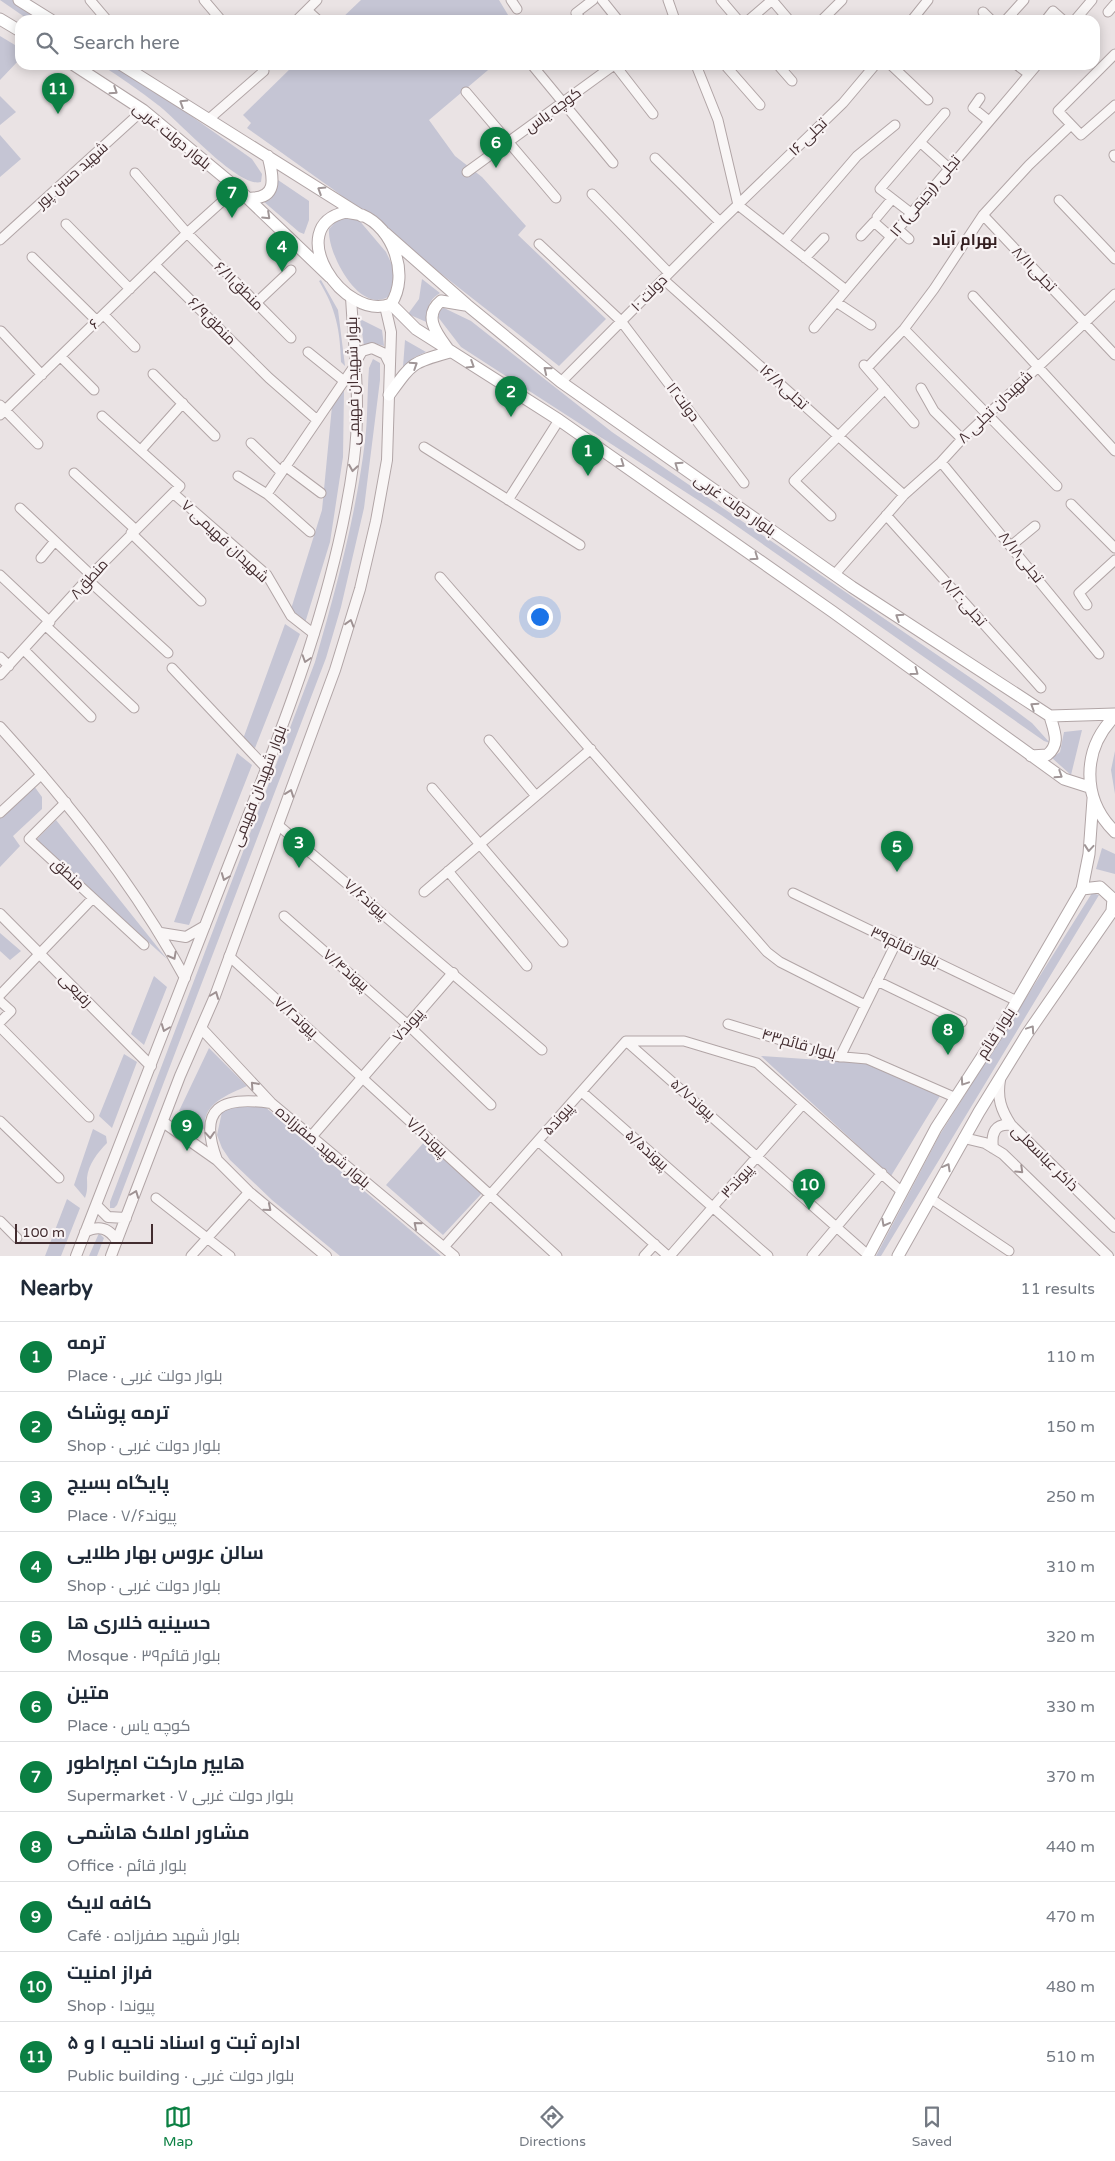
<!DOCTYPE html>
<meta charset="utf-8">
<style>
:root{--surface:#fff;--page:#f6f6f7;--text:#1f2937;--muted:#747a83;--line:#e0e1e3;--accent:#0b8043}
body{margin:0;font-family:"Varela Round",Cairo,sans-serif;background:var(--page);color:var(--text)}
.scale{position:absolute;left:15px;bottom:12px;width:138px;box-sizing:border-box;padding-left:5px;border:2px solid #422c2f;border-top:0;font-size:14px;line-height:18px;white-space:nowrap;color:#422c2f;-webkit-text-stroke:4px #f8f3f4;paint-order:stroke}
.you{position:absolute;left:539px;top:616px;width:18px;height:18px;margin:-12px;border:4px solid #fff;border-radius:50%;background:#1a73e8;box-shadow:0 0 0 8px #1a73e833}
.badge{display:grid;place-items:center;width:32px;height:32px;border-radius:50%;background:var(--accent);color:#fff;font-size:16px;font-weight:700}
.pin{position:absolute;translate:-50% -41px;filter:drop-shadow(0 1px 2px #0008)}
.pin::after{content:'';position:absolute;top:26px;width:18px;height:15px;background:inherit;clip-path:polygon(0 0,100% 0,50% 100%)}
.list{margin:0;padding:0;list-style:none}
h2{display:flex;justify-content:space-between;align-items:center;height:65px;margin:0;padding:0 20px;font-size:21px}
h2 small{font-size:16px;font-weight:400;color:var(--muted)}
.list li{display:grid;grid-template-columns:32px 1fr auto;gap:15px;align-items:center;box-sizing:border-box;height:70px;padding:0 20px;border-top:1px solid var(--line)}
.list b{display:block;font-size:19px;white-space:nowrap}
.list p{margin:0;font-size:16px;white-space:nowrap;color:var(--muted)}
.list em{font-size:16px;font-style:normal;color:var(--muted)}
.icon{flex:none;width:28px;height:28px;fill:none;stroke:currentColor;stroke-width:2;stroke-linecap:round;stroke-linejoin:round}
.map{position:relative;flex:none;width:1115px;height:1256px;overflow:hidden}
.search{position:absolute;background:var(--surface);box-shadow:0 2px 12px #0003;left:15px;right:15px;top:15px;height:55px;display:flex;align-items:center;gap:12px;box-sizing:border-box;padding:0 18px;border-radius:15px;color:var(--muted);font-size:19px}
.sheet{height:835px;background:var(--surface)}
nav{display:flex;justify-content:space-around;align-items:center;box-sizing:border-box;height:70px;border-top:1px solid var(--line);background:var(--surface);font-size:14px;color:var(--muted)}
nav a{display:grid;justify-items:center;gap:2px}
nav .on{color:var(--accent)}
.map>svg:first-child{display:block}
.green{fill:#c5c5d4}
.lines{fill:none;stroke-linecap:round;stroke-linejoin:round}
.minor-casing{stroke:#b1a5a6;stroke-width:11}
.tertiary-casing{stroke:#b1a5a6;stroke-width:12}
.secondary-casing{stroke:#b1a5a6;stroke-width:13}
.minor{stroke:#f9f6f6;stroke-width:9}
.tertiary{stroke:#f9f6f6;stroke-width:10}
.secondary{stroke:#fff;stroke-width:11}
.oneway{stroke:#a09697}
.oneway2{stroke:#9e9192}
.labels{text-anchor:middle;stroke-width:4.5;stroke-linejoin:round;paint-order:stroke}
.street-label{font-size:15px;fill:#422c2f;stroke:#f8f3f4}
.neighbourhood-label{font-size:16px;font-weight:bold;fill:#331e20;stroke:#f8f3f4}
</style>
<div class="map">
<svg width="1115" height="1256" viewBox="0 0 1115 1256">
<rect width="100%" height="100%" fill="#eae3e4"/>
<path class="green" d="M 0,0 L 15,0 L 48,20 L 29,20 Z
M 361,0 L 499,0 L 511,20 L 340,20 Z
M 0,36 L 20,48 L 20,59 L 0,80 Z
M 101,65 L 119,65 L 252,159 L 262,174 L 261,182 C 239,189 177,119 158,105 C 140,91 120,77 101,65 Z
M 294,65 L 494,65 L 429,120 L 455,156 L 482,177 L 526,226 L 518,235 L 606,319 L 559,366 L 334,190 L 247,128 L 251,123 L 243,115 Z
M 0,96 L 16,112 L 0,125 Z
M 0,135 L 21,159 L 0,177 Z
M 278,180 L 309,201 L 309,220 L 304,234 L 299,232 L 263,201 L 271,199 Z
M 341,216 L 358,219 L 386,252 L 396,273 L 392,294 C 362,320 327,254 329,229 Z
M 422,279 L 440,293 C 427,301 426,310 431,324 L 408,314 L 419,299 Z
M 321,280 L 338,310 L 345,366 L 341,362 C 340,329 336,309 319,281 Z
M 444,308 L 471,321 L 612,432 L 981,685 L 1032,723 L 1050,743 L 1044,741 L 721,515 L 461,347 L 438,317 L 439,310 Z
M 360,319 L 382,330 L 384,346 L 374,343 L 364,346 Z
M 405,340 L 426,352 L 415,357 L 403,367 Z
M 373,359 L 380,363 L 380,380 L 364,508 L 341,607 L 326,658 L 117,1205 L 114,1208 L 110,1208 L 110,1202 L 315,662 C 336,589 356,516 365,441 C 368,417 367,393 369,368 Z
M 344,389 L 343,457 L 330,542 L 305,623 L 291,609 L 322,510 L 332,406 Z
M 285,624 L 300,634 L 255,748 L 243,739 Z
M 1082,730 L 1071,775 L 1052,758 L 1060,752 L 1064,732 Z
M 1115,751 L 1115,794 L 1111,770 Z
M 237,753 L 252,765 L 189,925 L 174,922 Z
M 34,786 L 42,797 L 42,809 L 13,836 L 20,846 L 0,867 L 0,818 Z
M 56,820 L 167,959 L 36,840 Z
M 1102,848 L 1115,854 L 1115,874 L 1096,869 Z
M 1092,893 L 1099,895 L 881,1256 L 876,1256 L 939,1136 Z
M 0,933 L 21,951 L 10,960 L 0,951 Z
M 154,976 L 167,987 L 144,1045 L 131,1034 Z
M 209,1048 L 247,1086 C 227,1095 201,1104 205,1130 L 179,1111 Z
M 124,1054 L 137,1062 L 112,1128 L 99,1116 Z
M 761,1056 L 864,1063 L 940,1096 L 891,1176 Z
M 239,1104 L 264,1106 L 441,1256 L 340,1256 L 272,1200 L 230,1160 L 222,1148 L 217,1135 L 222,1112 Z
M 93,1129 L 106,1136 L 107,1143 C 98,1152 88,1165 87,1178 C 87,1185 88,1190 85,1198 L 74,1185 Z
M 426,1140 L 483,1192 L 443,1235 L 386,1185 Z
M 67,1199 L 80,1208 L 61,1256 L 45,1256 Z
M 99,1233 L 104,1238 L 97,1256 L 89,1256 Z"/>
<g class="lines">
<g class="minor-casing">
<path id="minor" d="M 90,0 L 107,20
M 204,0 L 221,20
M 511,0 L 517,9
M 602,0 L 618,20
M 668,0 L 675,20
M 721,0 L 738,20
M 772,0 L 789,20
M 307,10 L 318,20
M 983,12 L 991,20
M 1108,12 L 1115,4
M 297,20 L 317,0
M 581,20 L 576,13 L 593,0
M 749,20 L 772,0
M 822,20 L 842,0
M 912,20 L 928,0
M 1006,20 L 1024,0
M 1046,20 L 1053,11 L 1063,20
M 1075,20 L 1092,0
M 1115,54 L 1058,111 L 1081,135 L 1115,105
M 532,65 L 613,163
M 615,65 L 653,114
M 696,65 L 718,120 L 738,205
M 725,65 L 760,105
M 778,65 L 792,81
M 891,65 L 928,100
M 1017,65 L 1029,74
M 466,92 L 556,198
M 980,98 L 973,108 L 989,121
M 209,119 L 264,71 L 259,65
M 921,143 L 949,168
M 1114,155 L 1115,157
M 655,158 L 720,222
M 467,172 L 614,65
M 135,173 L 187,233 L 291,338
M 592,194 L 669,273
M 1059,200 L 1115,259
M 738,205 L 846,290
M 911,213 L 880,189 L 945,113
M 983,215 L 1115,355
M 877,217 L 892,199
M 66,224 L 130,289
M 898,229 L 909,239
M 861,236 L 874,222 L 891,237
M 0,240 L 143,110
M 784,241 L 857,156 L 895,125
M 539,244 L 621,321 L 744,483
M 32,257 L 97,321
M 805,258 L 824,238
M 155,265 L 269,378 L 317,420
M 663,279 L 904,495
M 973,296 L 1115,451
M 836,302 L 871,325
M 256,303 L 291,270
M 104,315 L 135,347
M 814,328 L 1037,65
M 904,329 L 1057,486
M 1,331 L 42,375
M 308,352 L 344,381
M 61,357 L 94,390
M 864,365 L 914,423
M 867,368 L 904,329 L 934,289 L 983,215 L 1029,165 L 1071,125
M 153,374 L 215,436
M 561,382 L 720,222 L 843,103 L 875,65
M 921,388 L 934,411 L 962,439
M 0,405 L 38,444
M 0,415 L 187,233 L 237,188
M 251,443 L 281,472
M 424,447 L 580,545
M 141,450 L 183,403
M 941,462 L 1099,654
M 285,466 L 321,493
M 74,473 L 136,530
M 238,476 L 267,494 L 310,532
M 173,493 L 267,575 L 291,616 L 314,634
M 267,494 L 355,365
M 508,500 L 559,420
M 1071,504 L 1115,548
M 20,508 L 91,575
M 886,515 L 1041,688
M 831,516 L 794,481 L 885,389
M 131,533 L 201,601
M 1012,545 L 1035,526
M 41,558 L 55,541
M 835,574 L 904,495 L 941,462 L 962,439 L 1115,294
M 0,575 L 50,622
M 440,577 L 767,952 L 780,962 L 865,1005
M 88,580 L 168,653
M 1087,605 L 1079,593 L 1115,560
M 46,626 L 134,708
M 24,650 L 91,717
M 0,657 L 9,666
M 172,668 L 267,769
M 0,675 L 91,575 L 180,486 L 102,416
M 489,740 L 536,796
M 432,788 L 563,942
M 66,802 L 29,839 L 144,945
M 0,813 L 42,774
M 278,825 L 542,1050
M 448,871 L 527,966
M 424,892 L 591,749
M 793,893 L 1017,1001
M 284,916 L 408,1025 L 491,1105
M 229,956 L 557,1256
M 877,981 L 962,1022
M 0,995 L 93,898
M 0,1001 L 11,1011 L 0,1022
M 728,1024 L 833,1056 L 867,1059 L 954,1097
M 0,1027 L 89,1117
M 626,1041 L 684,1041 L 757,1063 L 902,1192
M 626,1041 L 868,1255
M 840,1057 L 896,943
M 582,1092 L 768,1256
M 0,1121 L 59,1178
M 538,1141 L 668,1256
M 156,1198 L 230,1256
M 930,1198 L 1009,1251
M 0,1221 L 17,1238
M 444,1247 L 626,1041
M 191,1256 L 249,1192
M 644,1256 L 655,1244
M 670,1256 L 803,1104
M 812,1256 L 882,1173"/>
</g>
<g class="tertiary-casing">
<path id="tertiary" d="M 355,363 L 362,351 L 372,348 L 385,354 L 390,364
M 0,727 C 70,804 136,887 185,978
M 0,914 L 151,1066
M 161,933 L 186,937 L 205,926
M 201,1028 L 271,1103 L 454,1256
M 1000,1080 C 997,1098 1001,1110 1011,1125 L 1115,1227
M 163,1122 L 217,1160 L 249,1192 L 326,1256
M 311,1137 L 453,973
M 964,1138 L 985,1143 L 1003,1154 L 1108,1256
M 993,1148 C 991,1133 995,1123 1011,1125
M 217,1160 C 197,1107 222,1096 271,1103
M 96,1205 L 108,1217 L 126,1218
M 85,1232 C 99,1225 109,1228 117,1241
M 76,1256 C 127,1126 178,995 229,864 C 281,732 335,600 354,459 C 361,406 354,350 351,297
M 111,1256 L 180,1076 L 215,996 L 335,670 L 360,589 L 376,521 L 387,460 L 391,332 L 385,306"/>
</g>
<g class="secondary-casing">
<path id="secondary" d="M 19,0 L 51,20
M 0,19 L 20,31
M 74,65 L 143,110 L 237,188 L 330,277
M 122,65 L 362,216
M 247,198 C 278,200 274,179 268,156
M 346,212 C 351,213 357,214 362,215 C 393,228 410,275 391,304 C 344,323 281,226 346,212 Z
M 385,233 L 467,305 L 561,382 L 852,587 L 1050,716 L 1115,714
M 391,304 L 416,329 L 559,420 L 833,612 L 1064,779 L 1089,787
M 389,395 C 413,362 411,363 450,352 C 439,336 421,317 441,301 L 465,305
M 1115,716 C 1082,749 1081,799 1115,832
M 1031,756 L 1047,755 C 1061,744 1054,731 1050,716
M 1082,889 L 1100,887 L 1113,899 L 1112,910
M 868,1256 L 936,1128 L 1006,1020 L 1082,889 L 1089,854 L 1093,799
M 898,1256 L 979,1112 L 1027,1034 L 1115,907"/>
</g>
<use href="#minor" class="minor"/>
<use href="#tertiary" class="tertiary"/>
<use href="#secondary" class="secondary"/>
</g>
<defs><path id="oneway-chevron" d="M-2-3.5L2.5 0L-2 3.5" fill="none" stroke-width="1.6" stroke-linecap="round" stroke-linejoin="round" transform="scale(1.25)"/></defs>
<g class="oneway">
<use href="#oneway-chevron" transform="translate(114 91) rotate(33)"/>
<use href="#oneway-chevron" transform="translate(183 103) rotate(-148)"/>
<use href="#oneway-chevron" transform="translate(321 190) rotate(-148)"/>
<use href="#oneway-chevron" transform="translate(267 216) rotate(43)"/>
<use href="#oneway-chevron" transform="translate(414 365) rotate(-33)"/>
<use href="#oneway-chevron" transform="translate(471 365) rotate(32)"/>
<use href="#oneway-chevron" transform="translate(547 370) rotate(-141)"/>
<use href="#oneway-chevron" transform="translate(621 464) rotate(35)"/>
<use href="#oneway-chevron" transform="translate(678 465) rotate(-145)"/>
<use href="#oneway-chevron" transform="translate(755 557) rotate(35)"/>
<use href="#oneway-chevron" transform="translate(899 617) rotate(-147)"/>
<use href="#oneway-chevron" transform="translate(915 672) rotate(36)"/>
<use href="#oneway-chevron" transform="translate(1034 706) rotate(-147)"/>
<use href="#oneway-chevron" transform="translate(1059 775) rotate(33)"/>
<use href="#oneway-chevron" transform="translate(1089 848) rotate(95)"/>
<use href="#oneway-chevron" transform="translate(1031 1029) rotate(-56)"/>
<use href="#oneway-chevron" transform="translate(964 1082) rotate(124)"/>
<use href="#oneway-chevron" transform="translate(947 1167) rotate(-61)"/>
<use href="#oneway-chevron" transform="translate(885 1223) rotate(118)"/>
</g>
<g class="oneway2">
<use href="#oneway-chevron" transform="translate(353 468) rotate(99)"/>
<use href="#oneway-chevron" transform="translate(350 623) rotate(-73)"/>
<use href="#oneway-chevron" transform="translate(306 659) rotate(108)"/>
<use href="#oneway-chevron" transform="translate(290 793) rotate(-70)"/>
<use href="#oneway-chevron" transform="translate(225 877) rotate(111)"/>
<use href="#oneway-chevron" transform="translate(173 956) rotate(62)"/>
<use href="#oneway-chevron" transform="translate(215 995) rotate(-69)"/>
<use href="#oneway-chevron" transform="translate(165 1028) rotate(111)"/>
<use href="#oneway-chevron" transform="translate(254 1085) rotate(-132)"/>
<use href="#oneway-chevron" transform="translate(210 1135) rotate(86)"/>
<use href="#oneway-chevron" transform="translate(1020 1170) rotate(44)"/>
<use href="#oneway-chevron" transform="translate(135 1194) rotate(-69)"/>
<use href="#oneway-chevron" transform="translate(268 1208) rotate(40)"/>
<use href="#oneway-chevron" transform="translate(417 1225) rotate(-140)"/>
</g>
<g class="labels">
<g class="street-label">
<text transform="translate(553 110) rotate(-36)" y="5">کوچه یاس</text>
<text transform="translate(172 136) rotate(39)" y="5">بلوار دولت غربی</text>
<text transform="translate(808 137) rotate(-44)" y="5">۱۶ تجلی</text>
<text transform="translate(72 175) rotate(-42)" y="5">شهید حسن پور</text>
<text transform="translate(925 196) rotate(-50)" y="5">۱۲ تجلی (رحیمی)</text>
<text transform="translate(1034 269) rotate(46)" y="5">تجلی۸/۱۱</text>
<text transform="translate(239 286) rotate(45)" y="5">منطق۶/۱۱</text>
<text transform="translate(649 293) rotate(-45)" y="5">۱۰ دولت</text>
<text transform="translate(212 321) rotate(45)" y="5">منطق۶/۹</text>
<text transform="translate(94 324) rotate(-44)" y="5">۶</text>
<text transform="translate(353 381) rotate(-91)" y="5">بلوار شهیدان فهیمی</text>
<text transform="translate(784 387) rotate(42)" y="5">تجلی۱۶/۸</text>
<text transform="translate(683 402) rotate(53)" y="5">۱۲دولت</text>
<text transform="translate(995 407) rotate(-44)" y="5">شهیدان تجلی ۸</text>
<text transform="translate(735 505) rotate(35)" y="5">بلوار دولت غربی</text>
<text transform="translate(225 541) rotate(43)" y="5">شهیدان فهیمی ۷</text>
<text transform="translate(1021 557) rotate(51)" y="5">تجلی۸/۱۸</text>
<text transform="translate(89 579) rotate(-48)" y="5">منطق۸</text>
<text transform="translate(964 602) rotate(48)" y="5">تجلی۸/۲۰</text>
<text transform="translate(259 786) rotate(-69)" y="5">بلوار شهیدان فهیمی</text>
<text transform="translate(68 874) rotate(43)" y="5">منطق</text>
<text transform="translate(366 899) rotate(41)" y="5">پیوند۷/۶</text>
<text transform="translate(905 947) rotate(26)" y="5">بلوار قائم۳۹</text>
<text transform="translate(346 970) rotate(41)" y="5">پیوند۷/۴</text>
<text transform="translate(76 990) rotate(46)" y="5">رفیعی</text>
<text transform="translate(296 1017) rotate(42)" y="5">پیوند۷/۲</text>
<text transform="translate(408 1025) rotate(-49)" y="5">پیوند۷</text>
<text transform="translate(996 1033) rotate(-57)" y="5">بلوار قائم</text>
<text transform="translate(799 1044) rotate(16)" y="5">بلوار قائم۴۳</text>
<text transform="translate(693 1099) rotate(41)" y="5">پیوند۵/۷</text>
<text transform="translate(558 1119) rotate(-49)" y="5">پیوند۵</text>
<text transform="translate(427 1137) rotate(43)" y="5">پیوند۷/۱</text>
<text transform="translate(323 1147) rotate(40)" y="5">بلوار شهید صفرزاده</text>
<text transform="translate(647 1150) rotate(42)" y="5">پیوند۵/۵</text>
<text transform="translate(1045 1158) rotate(45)" y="5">ذاکر عباسعلی</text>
<text transform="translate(737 1181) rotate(-48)" y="5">پیوند۳</text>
</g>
<g class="neighbourhood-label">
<text x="965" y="245">بهرام آباد</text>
</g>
</g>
</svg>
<div class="scale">100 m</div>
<div class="you"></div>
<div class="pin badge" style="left:588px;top:476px">1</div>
<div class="pin badge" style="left:511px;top:417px">2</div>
<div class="pin badge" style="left:299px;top:868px">3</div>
<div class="pin badge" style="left:282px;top:272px">4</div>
<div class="pin badge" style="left:897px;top:872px">5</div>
<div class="pin badge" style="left:496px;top:168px">6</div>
<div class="pin badge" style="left:232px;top:218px">7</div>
<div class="pin badge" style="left:948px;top:1055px">8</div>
<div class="pin badge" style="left:187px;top:1151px">9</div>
<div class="pin badge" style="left:809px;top:1210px">10</div>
<div class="pin badge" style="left:58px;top:114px">11</div>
<div class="search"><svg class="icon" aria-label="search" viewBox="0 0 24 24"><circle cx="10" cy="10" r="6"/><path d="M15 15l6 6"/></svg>Search here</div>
</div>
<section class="sheet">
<h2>Nearby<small>11 results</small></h2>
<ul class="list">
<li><span class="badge">1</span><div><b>ترمه</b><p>Place · بلوار دولت غربی</p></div><em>110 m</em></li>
<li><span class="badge">2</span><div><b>ترمه پوشاک</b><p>Shop · بلوار دولت غربی</p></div><em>150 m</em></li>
<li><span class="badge">3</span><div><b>پایگاه بسیج</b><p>Place · پیوند۷/۶</p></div><em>250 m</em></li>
<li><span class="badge">4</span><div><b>سالن عروس بهار طلایی</b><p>Shop · بلوار دولت غربی</p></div><em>310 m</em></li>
<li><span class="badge">5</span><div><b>حسینیه خلاری ها</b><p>Mosque · بلوار قائم۳۹</p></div><em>320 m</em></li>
<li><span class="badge">6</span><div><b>متین</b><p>Place · کوچه یاس</p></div><em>330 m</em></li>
<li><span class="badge">7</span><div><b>هایپر مارکت امپراطور</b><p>Supermarket · بلوار دولت غربی ۷</p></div><em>370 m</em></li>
<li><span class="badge">8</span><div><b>مشاور املاک هاشمی</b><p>Office · بلوار قائم</p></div><em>440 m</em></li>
<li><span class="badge">9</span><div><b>کافه لایک</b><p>Café · بلوار شهید صفرزاده</p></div><em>470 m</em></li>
<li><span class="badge">10</span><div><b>فراز امنیت</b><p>Shop · پیوند۱</p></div><em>480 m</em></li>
<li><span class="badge">11</span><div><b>اداره ثبت و اسناد ناحیه ۱ و ۵</b><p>Public building · بلوار دولت غربی</p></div><em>510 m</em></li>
</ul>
</section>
<nav>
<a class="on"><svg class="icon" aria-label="map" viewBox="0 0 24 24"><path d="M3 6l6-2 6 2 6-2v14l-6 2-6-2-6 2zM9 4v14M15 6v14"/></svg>Map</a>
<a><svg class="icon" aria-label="directions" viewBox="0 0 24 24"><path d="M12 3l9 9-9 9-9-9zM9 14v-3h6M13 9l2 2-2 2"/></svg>Directions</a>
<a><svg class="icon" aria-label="saved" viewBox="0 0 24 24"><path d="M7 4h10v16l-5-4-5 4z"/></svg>Saved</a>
</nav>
